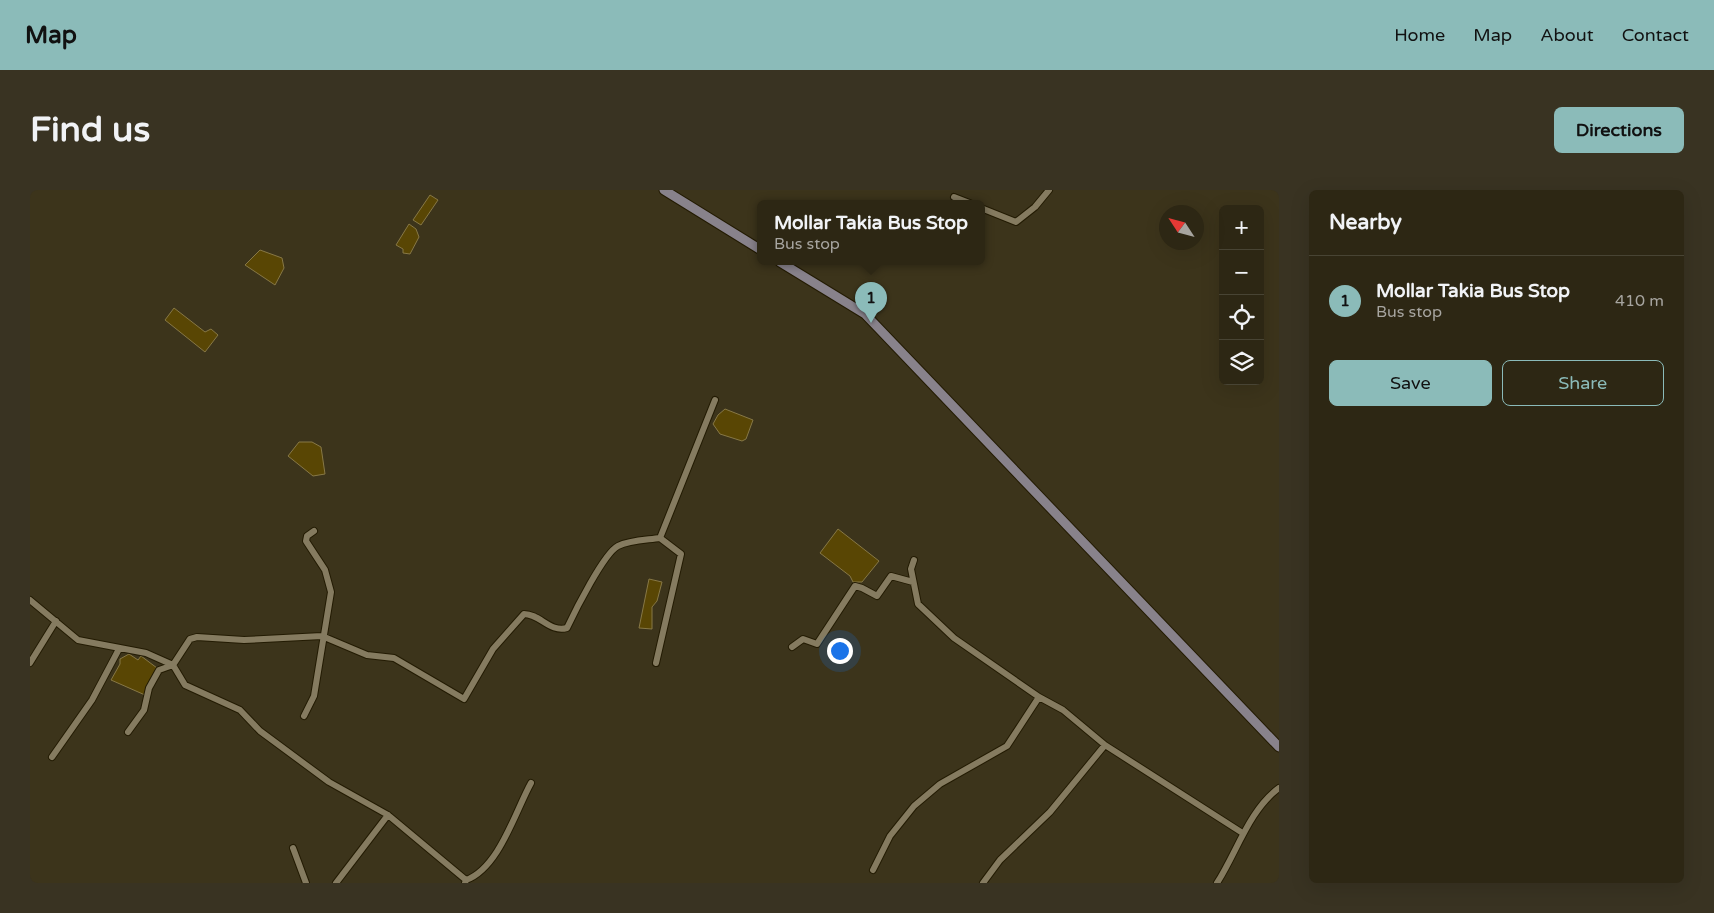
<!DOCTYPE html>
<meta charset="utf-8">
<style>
:root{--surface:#2d2714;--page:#393322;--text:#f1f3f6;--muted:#a7a5a0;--line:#484434;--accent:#8bbbb9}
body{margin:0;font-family:"Varela Round",sans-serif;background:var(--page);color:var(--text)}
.controls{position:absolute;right:15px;top:15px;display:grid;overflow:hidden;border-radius:8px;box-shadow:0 5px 20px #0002}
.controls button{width:45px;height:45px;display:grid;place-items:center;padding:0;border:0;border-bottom:1px solid var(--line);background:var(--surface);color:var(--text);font:25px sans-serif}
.compass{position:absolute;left:1129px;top:15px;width:45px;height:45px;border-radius:50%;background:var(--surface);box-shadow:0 5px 20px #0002;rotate:306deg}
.you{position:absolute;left:809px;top:460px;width:18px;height:18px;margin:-12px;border:4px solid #fff;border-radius:50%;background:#1a73e8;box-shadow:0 0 0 8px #1a73e833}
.badge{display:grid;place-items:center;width:32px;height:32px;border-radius:50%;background:var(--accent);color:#111;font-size:16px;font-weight:700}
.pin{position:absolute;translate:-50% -41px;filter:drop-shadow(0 1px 2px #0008)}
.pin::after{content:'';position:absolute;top:26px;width:18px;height:15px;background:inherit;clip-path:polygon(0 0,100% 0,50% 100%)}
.popup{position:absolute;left:727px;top:10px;width:228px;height:65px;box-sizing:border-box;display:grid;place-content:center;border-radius:8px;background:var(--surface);filter:drop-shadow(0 1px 4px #0005);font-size:16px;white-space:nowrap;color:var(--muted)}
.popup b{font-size:19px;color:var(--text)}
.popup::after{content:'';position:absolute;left:50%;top:100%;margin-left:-10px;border:10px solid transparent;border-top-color:var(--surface)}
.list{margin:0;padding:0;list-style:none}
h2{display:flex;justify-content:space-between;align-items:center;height:65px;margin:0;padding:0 20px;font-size:21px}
h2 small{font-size:16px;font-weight:400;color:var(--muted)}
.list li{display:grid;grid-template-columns:32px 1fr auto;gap:15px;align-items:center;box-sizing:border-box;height:90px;padding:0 20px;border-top:1px solid var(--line)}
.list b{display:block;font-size:19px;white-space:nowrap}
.list p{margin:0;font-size:16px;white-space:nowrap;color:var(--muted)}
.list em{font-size:16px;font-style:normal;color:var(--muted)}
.actions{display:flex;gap:10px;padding:15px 20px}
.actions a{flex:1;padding:11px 0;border:1px solid var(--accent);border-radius:8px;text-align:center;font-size:18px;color:var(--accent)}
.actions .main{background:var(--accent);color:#111}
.icon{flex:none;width:28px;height:28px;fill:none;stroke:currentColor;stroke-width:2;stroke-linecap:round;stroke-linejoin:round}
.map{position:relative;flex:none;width:1249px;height:693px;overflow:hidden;border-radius:8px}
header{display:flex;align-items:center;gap:30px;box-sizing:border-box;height:70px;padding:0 25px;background:var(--accent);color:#111}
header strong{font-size:24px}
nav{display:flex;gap:28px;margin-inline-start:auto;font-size:18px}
.intro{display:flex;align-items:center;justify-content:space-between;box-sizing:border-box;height:120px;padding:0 30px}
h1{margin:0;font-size:35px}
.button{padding:12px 22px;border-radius:8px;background:var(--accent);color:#111;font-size:18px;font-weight:700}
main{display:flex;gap:30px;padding:0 30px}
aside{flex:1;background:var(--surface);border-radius:8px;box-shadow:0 5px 20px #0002}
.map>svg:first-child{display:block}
.water{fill:#594604;stroke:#877846}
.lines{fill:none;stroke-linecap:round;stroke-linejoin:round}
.street-casing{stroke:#231b03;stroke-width:8}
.secondary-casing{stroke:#231b03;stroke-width:11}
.street{stroke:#857b60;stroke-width:6}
.secondary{stroke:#88828b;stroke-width:9}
</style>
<header>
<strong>Map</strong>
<nav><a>Home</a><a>Map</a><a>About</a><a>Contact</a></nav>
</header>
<div class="intro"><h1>Find us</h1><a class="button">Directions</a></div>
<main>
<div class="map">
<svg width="1249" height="693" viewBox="0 0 1249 693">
<rect width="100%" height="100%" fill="#3c341b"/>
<path class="water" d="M 400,5 L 408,10 L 391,35 L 383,30 Z
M 379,34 L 386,39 L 389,47 L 380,64 L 373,63 L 373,59 L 366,55 Z
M 230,60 L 252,68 L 254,78 L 245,95 L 215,75 Z
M 144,118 L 175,142 L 181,139 L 188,145 L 175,162 L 135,130 Z
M 695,219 L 723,230 L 716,249 L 712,251 L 690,244 L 683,234 L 688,225 Z
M 269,252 L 282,252 L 291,257 L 295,284 L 283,286 L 258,266 Z
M 808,339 L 849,371 L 832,392 L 823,392 L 820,386 L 790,363 Z
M 619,389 L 632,392 L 627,411 L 622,417 L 622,439 L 609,438 Z
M 99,464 L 108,470 L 111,466 L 127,478 L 115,505 L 81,490 L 90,474 L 90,469 Z"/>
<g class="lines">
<g class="street-casing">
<path id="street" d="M 924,7 L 942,14
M 951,18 L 986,32 L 1005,17 L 1019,0
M 630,348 L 685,210
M 884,370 L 881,379 L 888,414 L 924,448 L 1009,507 L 1033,520 L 1075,555 L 1211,642
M 0,410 L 48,450 L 116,463 L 143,475 L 155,495 L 210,520 L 230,541 L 299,592 L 358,625 L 436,690 L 435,693
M 762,457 L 773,449 L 787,454 L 825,396 L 832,398 L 847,406 L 861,386 L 883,392
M 0,473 L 26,431
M 274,526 L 284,506 L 301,402 L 295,380 L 276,351 L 277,346 L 284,341
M 98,542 L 114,520 L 119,498 L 129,480 L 143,475 L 160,449 L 167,447 L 214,450 L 292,446 L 337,465 L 364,468 L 434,509 L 463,459 L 494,424 C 510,424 520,443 537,438 C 545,421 574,363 588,356 C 600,350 617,350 630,348 L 651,364 L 626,473
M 22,567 L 62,510 L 89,459
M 263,658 L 276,693
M 843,680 L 860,646 L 884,616 L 910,594 L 977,556 L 1009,507
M 436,690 C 469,678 485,622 501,593
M 306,693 L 358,625
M 953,693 L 970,670 L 1020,622 L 1075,555
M 1187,693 C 1207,662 1219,620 1249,598"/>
</g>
<g class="secondary-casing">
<path id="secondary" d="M 634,0 L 731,60
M 750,72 L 835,124 L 1249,557"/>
</g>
<use href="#street" class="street"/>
<use href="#secondary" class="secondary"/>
</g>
</svg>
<div class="controls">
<button>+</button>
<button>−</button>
<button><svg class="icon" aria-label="locate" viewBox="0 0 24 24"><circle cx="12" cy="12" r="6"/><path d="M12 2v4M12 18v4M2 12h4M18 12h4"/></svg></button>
<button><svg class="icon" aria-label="layers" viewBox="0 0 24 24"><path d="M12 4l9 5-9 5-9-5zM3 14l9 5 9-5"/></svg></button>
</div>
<svg class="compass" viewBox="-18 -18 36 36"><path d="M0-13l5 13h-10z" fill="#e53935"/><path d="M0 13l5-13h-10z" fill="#a7a5a0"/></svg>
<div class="you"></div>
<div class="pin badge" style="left:841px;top:133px">1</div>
<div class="popup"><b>Mollar Takia Bus Stop</b>Bus stop</div>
</div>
<aside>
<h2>Nearby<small></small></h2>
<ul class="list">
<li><span class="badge">1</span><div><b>Mollar Takia Bus Stop</b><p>Bus stop</p></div><em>410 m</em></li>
</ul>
<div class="actions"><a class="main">Save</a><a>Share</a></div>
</aside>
</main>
